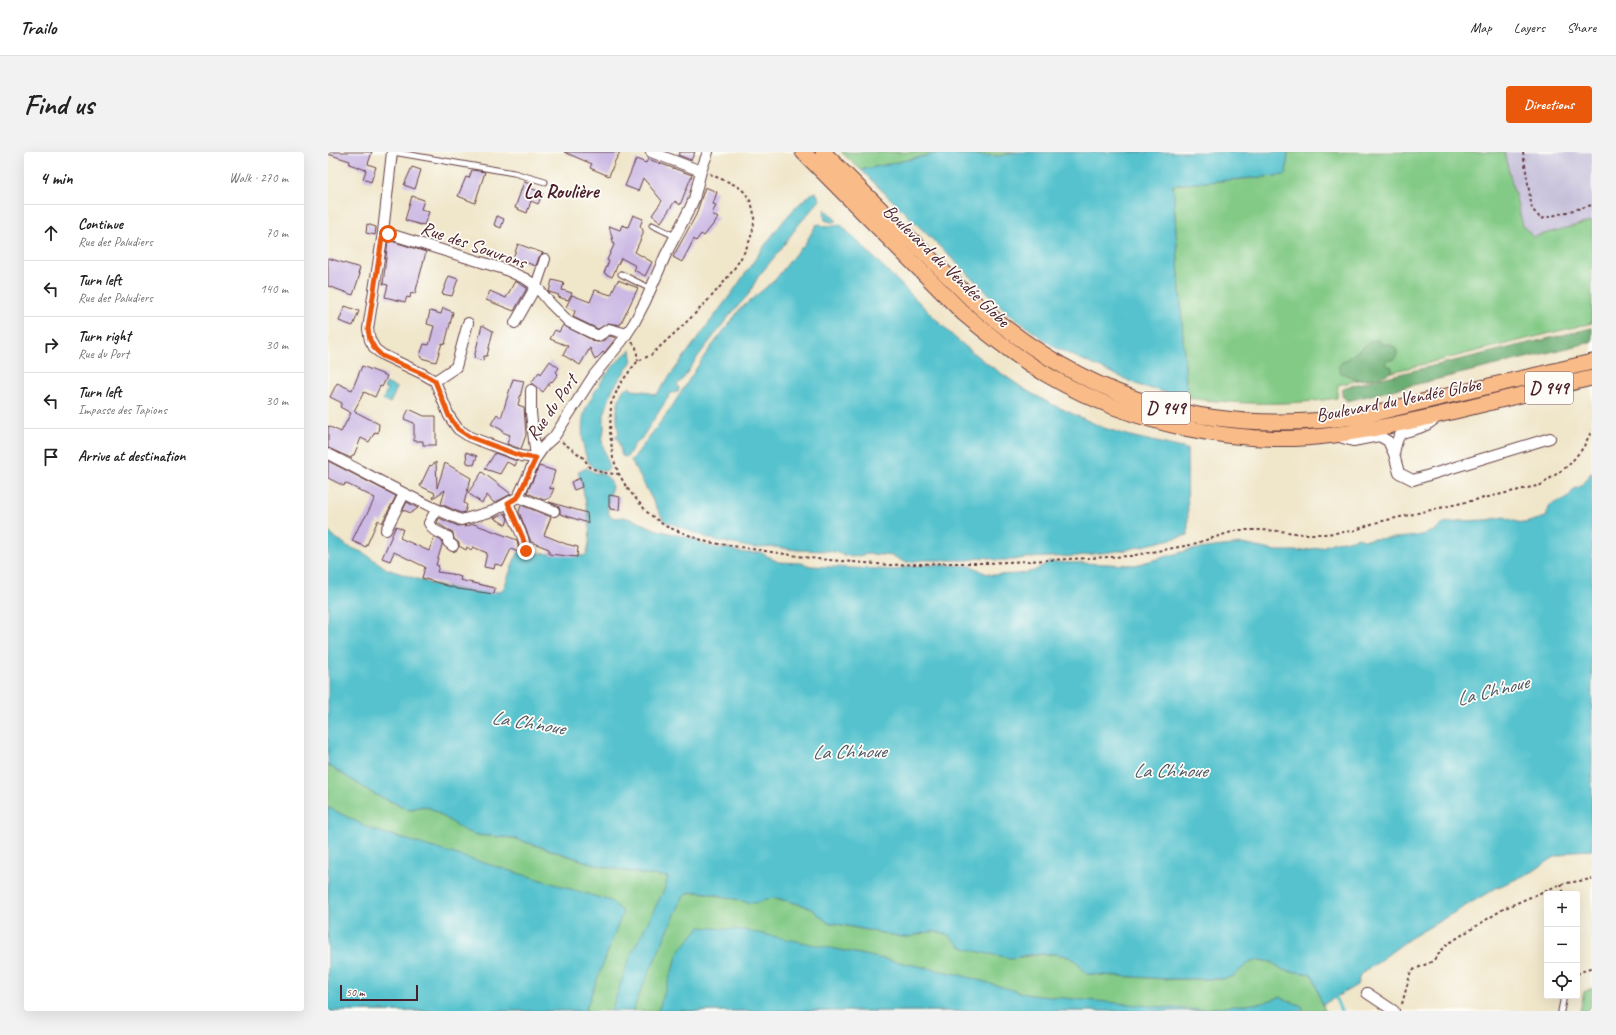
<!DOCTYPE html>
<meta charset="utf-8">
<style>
:root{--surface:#fff;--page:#f2f2f2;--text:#222;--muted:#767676;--line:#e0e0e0;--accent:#ea580c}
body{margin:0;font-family:Caveat,sans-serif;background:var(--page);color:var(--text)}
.controls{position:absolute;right:12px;bottom:12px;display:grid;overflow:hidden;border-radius:4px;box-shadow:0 4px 16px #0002}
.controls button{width:36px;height:36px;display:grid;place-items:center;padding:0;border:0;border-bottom:1px solid var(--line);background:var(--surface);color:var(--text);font:20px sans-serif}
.scale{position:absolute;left:12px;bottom:10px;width:78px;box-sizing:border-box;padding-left:4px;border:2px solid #4a1f2b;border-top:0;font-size:11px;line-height:14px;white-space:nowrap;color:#4a1f2b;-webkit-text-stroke:3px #fdfcf7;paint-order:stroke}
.stop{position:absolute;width:12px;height:12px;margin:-9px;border:3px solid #ea580c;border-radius:50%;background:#fff}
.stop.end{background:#ea580c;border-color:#fff;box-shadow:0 1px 4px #0008}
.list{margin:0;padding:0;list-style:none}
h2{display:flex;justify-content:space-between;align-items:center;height:52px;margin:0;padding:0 16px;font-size:17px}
h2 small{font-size:13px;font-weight:400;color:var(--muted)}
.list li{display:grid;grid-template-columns:26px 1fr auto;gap:12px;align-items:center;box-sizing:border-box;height:56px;padding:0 16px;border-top:1px solid var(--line)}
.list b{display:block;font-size:15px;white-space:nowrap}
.list p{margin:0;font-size:13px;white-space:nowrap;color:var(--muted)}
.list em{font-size:13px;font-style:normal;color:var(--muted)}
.icon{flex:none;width:22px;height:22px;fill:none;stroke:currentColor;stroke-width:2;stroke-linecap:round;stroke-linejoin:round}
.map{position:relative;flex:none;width:1264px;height:859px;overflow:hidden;border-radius:4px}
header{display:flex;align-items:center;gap:24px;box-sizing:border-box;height:56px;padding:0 20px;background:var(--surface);border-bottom:1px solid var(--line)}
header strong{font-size:19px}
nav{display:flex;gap:22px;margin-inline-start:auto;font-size:14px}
.intro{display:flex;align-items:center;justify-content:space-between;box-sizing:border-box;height:96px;padding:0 24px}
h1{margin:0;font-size:28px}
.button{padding:10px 18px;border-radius:4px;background:var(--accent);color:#fff;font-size:14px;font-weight:700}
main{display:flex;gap:24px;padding:0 24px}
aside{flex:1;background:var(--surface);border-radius:4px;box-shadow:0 4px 16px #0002}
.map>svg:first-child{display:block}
.industrial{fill:#c6c0da}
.green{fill:#83ca86;stroke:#667458}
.forest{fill:#6aae73;stroke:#5a664f}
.water{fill:#55c2ce;stroke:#50707c}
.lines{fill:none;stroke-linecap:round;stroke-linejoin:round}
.stream{stroke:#55c2ce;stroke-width:3}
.building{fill:#ccb9e4}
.service-casing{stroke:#633d43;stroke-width:7}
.minor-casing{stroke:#633d43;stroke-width:12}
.primary-casing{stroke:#633d43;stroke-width:17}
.path{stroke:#633d43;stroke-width:2;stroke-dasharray:3 3;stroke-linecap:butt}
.service{stroke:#fff;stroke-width:5}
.minor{stroke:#fff;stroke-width:10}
.primary{stroke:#f9bc89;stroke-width:15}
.route{stroke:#ea580c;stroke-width:5}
.labels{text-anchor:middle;stroke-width:3.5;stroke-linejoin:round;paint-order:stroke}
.shield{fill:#fdfcf7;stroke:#806168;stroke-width:1}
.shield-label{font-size:18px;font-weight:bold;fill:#4a1f2b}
.street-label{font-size:19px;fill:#4a1f2b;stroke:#fdfcf7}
.neighbourhood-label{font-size:20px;font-weight:bold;fill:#4a1f2b;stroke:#fdfcf7}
.water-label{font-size:20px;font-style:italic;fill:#4e5864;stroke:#fdfcf7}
</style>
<header>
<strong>Trailo</strong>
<nav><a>Map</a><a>Layers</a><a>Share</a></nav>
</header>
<div class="intro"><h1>Find us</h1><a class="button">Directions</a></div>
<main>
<aside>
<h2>4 min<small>Walk · 270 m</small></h2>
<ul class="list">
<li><svg class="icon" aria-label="ahead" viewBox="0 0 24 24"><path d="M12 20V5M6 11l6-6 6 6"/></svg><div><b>Continue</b><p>Rue des Paludiers</p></div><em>70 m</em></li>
<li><svg class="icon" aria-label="left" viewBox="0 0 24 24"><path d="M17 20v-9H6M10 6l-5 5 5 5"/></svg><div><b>Turn left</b><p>Rue des Paludiers</p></div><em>140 m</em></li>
<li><svg class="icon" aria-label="right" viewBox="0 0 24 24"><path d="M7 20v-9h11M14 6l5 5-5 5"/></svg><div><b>Turn right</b><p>Rue du Port</p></div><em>30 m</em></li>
<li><svg class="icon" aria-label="left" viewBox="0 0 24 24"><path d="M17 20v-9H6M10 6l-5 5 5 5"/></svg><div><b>Turn left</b><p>Impasse des Tapions</p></div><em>30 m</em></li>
<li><svg class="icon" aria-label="arrive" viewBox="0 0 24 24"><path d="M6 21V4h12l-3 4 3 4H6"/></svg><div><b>Arrive at destination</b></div></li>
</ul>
</aside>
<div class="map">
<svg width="1264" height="859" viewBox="0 0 1264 859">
<rect width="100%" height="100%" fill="#fdfcf7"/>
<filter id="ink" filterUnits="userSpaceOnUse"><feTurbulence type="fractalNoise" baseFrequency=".025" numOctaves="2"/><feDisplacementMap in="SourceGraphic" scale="8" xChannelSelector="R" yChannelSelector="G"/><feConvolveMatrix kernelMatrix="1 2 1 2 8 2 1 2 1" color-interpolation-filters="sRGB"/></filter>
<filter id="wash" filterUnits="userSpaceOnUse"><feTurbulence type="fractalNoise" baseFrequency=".012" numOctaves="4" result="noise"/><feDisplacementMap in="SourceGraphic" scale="16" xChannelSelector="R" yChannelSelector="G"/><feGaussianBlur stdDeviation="0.9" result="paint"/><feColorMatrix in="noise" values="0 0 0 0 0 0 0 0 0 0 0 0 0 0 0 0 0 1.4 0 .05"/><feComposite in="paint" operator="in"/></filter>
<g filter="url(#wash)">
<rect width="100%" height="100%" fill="#f0e6ca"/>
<path class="industrial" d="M 1176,0 L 1264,0 L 1264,69 L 1205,85 L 1195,74 Z"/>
<path class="green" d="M 513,0 L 689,0 L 672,4 L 606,2 L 533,18 Z
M 960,0 L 1176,0 L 1195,74 L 1205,85 L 1264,69 L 1264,171 L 1010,233 L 1009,246 C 959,254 910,252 859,246 L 845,33 L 958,23 Z
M 0,613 L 46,642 L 84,657 L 95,654 L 104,657 L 149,683 L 185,686 L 272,714 L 313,722 L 337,724 L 357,742 L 364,740 L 372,740 L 429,751 L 439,747 L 448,746 L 475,753 L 485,758 L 499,770 L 574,785 C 587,786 596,778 609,779 C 624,781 625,790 634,795 C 638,797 686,805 691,805 C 709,804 728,798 745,807 C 752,811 754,818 759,822 L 839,827 L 894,827 L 910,820 L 921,811 L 931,808 L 944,810 L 955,818 L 983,822 L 986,827 L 997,859 L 0,859 Z
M 1264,836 L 1264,845 L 1260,859 L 1252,859 L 1256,840 Z"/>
<path class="forest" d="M 1264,176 L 1264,190 L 1019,249 L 1014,244 L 1014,238 L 1021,234 Z
M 1045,188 L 1051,188 L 1053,192 L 1062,192 L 1069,198 L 1069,202 L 1066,208 L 1059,208 L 1057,211 L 1058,213 L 1064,215 L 1064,219 C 1055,226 1038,229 1027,227 C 1022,226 1018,222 1013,221 L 1010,215 L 1013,211 Z"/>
<path class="water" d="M 689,0 L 960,0 L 958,23 L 845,33 L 859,246 L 813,234 L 728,196 L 681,162 L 533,18 L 606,2 L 672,4 Z
M 488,40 L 492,48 L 471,72 L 452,98 L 430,125 L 420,143 L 402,163 L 371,203 L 354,228 L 349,233 L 351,236 L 350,240 L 343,241 L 313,287 L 306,293 L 299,305 L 294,304 L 290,287 L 287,285 L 291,282 C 288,267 287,251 296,237 L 302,235 L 303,238 L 316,239 L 328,243 C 353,209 377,176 403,142 C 420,119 463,49 488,40 Z
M 497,57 L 509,69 L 503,70 L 497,68 L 496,63 Z
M 492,72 L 496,75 L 513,73 L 627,186 L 654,208 L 696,237 L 721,251 L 776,276 L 802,284 L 859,297 L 860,383 L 798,398 L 749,404 L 697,406 L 685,408 L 669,408 L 657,405 L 640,408 L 595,408 L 581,410 L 576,410 L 565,404 L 555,403 L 540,402 L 524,405 L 502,399 L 469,398 L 447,395 L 426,396 L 386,388 L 336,369 L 303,308 L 307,304 L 341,259 L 377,203 L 413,156 L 447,128 L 468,101 L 477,92 L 488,73 Z
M 303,198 L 304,206 L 303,210 L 284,238 L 276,263 L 276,277 L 274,290 L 281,316 L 277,319 C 270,319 265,317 261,311 C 254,300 252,271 257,259 C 264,241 287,207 303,198 Z
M 58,231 L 69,236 L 62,251 L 55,248 L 59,237 L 56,236 Z
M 259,316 L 267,321 L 273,321 C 276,323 280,325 283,329 C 287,338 275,354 282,364 L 287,366 L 295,365 L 306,368 L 329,378 L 366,387 L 376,393 L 394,397 L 402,396 L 409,400 L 427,401 L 432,400 L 450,410 L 473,411 L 483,414 L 568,418 L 577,415 L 595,413 L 628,413 L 644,414 L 657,421 L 665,423 L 691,422 L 706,419 L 721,410 L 807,413 L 862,398 L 886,395 L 914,392 L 948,399 L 972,399 L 994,395 L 1007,390 L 1025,388 L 1030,385 L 1035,388 C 1059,385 1084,388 1106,379 C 1111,377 1113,373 1116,371 C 1122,369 1126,373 1131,369 L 1159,368 L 1176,365 L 1189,370 L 1197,371 L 1218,365 L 1222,353 C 1228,350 1235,349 1240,345 C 1244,341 1244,338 1249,335 L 1251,336 L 1264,320 L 1264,698 L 1244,699 L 1225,706 L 1204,720 L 1168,736 L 1081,787 L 1032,823 L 1029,833 L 994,853 L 986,827 L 983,822 L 955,818 L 944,810 L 931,808 L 921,811 L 904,825 L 894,827 L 839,827 L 759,822 C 754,818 752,811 745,807 C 732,800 715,802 700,803 C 694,804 688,806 682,806 C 676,805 639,798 634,795 C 625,790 624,781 609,780 C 596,778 587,786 574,785 L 499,770 L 485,758 L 475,753 L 448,746 L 439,747 L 429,751 L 422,751 C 409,748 374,738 363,740 C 359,741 357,743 355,745 L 310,845 L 305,859 L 283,859 L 302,805 L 336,738 L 340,725 L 313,722 L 272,714 L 185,686 L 149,683 L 137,679 L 104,657 L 95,654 L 83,657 L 78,656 L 46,642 L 0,613 L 0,379 L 7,386 L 13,389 L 19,394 L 36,401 L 59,417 L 110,434 L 142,439 L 171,440 L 176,436 L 186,409 L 191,400 L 257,404 C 268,387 256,339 250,320 Z
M 0,655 L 43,677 L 283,749 L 295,760 L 257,859 L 0,859 Z
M 372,775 L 415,778 L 629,822 L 702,843 L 867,858 L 934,851 L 952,845 L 974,854 L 976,859 L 330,859 L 351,799 Z"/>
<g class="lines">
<path class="stream" d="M 1007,845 L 1013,859"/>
</g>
<g id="blocks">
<path class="building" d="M 0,0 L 44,0 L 40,12 L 48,15 L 43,30 L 35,27 L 38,18 L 21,12 L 22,9 L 0,2 Z
M 236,0 L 292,0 L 287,9 L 281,24 L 262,16 L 264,12 Z
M 352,0 L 367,0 L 363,8 L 350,3 Z
M 308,7 L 318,11 L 320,7 L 364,23 L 352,53 L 347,49 L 333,70 L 324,63 L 334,49 L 315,26 L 310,39 L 297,34 Z
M 84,15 L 93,18 L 87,37 L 76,33 Z
M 144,18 L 157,20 L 147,51 L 130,44 L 138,25 L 141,26 Z
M 196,30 L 203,32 L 202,36 L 215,41 L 210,52 L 203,49 L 199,61 L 187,56 Z
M 377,35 L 389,40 L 385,52 L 388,53 L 384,62 L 390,66 L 376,84 L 373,82 L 368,89 L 366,87 L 354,110 L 345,105 L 368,63 Z
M 84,44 L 96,48 L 93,57 L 101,60 L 96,73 L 93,72 L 93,73 L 77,68 Z
M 305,63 L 315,67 L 312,74 L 315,78 L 315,82 L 307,100 L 324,110 L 317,124 L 306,118 L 308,114 L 293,106 L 284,125 L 276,121 L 281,109 L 279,108 L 286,93 L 281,74 L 292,78 L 294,73 L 300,75 Z
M 169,64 L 176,67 L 173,76 L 166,73 Z
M 39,72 L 48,75 L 47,83 L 38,81 Z
M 60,88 L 98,100 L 87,142 L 83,141 L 82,146 L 79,145 L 77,150 L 57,145 L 60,133 L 55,132 Z
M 190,92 L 215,101 L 211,105 L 208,114 L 185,106 Z
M 0,106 L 32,116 L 30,122 L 32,122 L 25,143 L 0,134 Z
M 121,124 L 130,127 L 124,144 L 114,142 Z
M 224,128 L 236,131 L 234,138 L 244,141 L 240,148 L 230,145 L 231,143 L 221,140 Z
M 290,128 L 310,136 L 292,173 L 280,171 L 270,177 L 245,165 L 247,159 L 238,155 L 244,143 L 262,150 L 267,138 L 283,143 Z
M 187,129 L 199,136 L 186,159 L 158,148 L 162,139 L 178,146 Z
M 17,154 L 31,159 L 25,174 L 11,169 Z
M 115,156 L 125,160 L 117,192 L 114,191 L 108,210 L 93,206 L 92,203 L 96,192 L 101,193 L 106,174 L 99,172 L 102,159 L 113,162 Z
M 154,173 L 165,179 L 159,204 L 156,204 L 155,209 L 146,206 Z
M 235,173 L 268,190 L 273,190 L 282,184 L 288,186 L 276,201 L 275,200 L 267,208 L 262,196 L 252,213 L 235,203 L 240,194 L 222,187 L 227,178 L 231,180 Z
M 222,209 L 231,216 L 228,220 L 230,222 L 224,230 L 223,229 L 215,240 L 203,231 L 211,220 L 213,222 Z
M 34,214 L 59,224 L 54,235 L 52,234 L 47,245 L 36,240 L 26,259 L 51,272 L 50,281 L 47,280 L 41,290 L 33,286 L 26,303 L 24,303 L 23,306 L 0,296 L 0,274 L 13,280 L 23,261 L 12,255 L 14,251 L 2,245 L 9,231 L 24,238 Z
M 185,227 L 196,229 L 190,253 L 196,255 L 198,283 L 193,297 L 179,292 L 182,283 L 174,280 L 174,278 L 163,272 L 169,262 L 173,266 Z
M 81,257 L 96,264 L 108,264 L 108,293 L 95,293 L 95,289 L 86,289 L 86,271 L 76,267 Z
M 138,300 L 149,304 L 146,313 L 139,311 Z
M 167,301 L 189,309 L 187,314 L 179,310 L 172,322 L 157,317 Z
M 0,309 L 68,344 L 54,371 L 50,368 L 38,395 L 24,389 L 32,372 L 33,372 L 39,362 L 47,346 L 17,331 L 16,334 L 0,326 Z
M 108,310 L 109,336 L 117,311 L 143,326 L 136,351 L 139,353 L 137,360 L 133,361 L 113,352 L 117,338 L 105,346 L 107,341 L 92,334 L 102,313 L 103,314 Z
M 211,314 L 227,319 L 222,336 L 222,337 L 226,336 L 222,346 L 216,348 L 199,341 Z
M 154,320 L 178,338 L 183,342 L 166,351 L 159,343 L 154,351 L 140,341 Z
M 252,326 L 254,335 L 246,338 L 243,330 Z
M 281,343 L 292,345 L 291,358 L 282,357 L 282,355 L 281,355 Z
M 79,350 L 82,352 L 90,356 L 83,361 L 75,358 Z
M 221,350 L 259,361 L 260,371 L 232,362 L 232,358 L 231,355 Z
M 193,353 L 223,365 L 216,383 L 238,392 L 250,395 L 249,405 L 221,402 L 221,397 L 203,390 L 191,360 Z
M 177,361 L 180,367 L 178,373 L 166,366 Z
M 111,366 L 130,374 L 138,373 L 136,375 L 146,372 L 189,388 L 191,399 L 190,400 L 183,397 L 175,414 L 167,412 L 166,417 L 156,415 L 159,401 L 145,395 L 143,398 L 139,395 L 138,398 L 131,394 L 131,391 L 126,387 L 125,381 L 109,371 Z
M 68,374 L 75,377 L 72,386 L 101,399 L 106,385 L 114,389 L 114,393 L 108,413 L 111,414 L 109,420 L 124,422 L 133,425 L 132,428 L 167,436 L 166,442 L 130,437 L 94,426 L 97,415 L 66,400 L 62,409 L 54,406 Z"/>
</g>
</g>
<g filter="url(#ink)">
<use href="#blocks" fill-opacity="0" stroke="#633d43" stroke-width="1"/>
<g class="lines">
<g class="service-casing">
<path id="service" d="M 65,0 L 186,21 L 217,30
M 324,73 L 347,84
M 293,122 L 323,137
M 1233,859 L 1236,844"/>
</g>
<g class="minor-casing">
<path id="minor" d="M 64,0 L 55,80 L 40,177 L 42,188 L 47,197 L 55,203 L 95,222 L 107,229 L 121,264 L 130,277 L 142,285 L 193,304 L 208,306 L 203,261 L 203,238
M 323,0 L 373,19
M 55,80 L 176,117 L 198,127 L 208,134 L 222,151 L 241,170 L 270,184 L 281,177 L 299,182
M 187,171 L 208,134 L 217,107
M 107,229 L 128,215 L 140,171
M 1008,284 L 1025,289 L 1051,284 L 1060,289 L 1066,302 L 1071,321 L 1085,328 L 1222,286
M 0,302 C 44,324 87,349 133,368 L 165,359 L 190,345 L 208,306 L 217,293 L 226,285 L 266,223 L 294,189 L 306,171 L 317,150 L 338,102 L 362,56 L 366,47 L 373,19 L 380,0
M 1066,302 C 1071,273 1075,284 1096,274 C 1100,273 1104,269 1107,267
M 190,345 L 226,359
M 180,351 L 195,386 L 198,399
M 108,358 L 101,371 L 106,378 L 120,385 L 120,390 L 125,394
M 58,378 L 76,342
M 1039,841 L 1066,859"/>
</g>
<g class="primary-casing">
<path id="primary" d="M 475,0 L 635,161 C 662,184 690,206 721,224 C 804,272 910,296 1006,283 C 1093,271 1178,245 1264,226
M 495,0 L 645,149 C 760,251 886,287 1038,263 L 1264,210"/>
</g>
<path class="path" d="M 1195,0 L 1204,57 L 1213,67 L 1264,53
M 382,22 C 393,28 409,31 417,41 C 457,90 354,173 323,203 L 310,209 L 304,216 L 292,232 L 283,252 L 282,280 L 285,306 L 291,322 L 299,336 L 319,360 L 337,374 L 379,390 L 489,407 L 562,413 L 620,411 L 659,411 L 802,404 L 862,393 L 910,378 L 933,378 L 952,379 L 974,382 L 997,382 L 1025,379 L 1046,371 L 1213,333 L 1241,313 L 1255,296 L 1264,278
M 304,190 L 308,195 L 310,209
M 234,290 L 256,306 L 261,315 L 275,321 L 291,322
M 1233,732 L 1236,742
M 1249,822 L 1264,815
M 1074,852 L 1083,819 L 1105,809 L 1118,793 L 1177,756 L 1233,732 L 1264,727"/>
<use href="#service" class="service"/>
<use href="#minor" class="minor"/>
<use href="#primary" class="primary"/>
</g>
</g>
<g class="lines" filter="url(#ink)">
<path class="route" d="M 60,82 L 55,80 L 40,177 L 42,188 L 47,197 L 54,204 L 95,222 L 107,229 L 121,264 L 130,277 L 142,285 L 193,304 L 208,306 L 190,345 L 180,351 L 195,386 L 198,399"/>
</g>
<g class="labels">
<g class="shield">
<rect x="1197" y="220" width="48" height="32" rx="3"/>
<rect x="814" y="240" width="48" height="32" rx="3"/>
</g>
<g class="shield-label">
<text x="1221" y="242">D 949</text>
<text x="838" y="262">D 949</text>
</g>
<g class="street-label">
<text transform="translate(146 92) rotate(19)" y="7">Rue des Souvrons</text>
<text transform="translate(619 113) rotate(44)" y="7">Boulevard du Vendée Globe</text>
<text transform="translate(1070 247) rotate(-11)" y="7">Boulevard du Vendée Globe</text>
<text transform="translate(223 255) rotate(-55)" y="7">Rue du Port</text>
</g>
<g class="neighbourhood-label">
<text x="233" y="46">La Roulière</text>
</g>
<g class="water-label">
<text transform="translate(1164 538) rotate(-14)" y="7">La Ch'noue</text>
<text transform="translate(200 570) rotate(9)" y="7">La Ch'noue</text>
<text transform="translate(521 599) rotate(-1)" y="7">La Ch'noue</text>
<text x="842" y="625">La Ch'noue</text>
</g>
</g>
</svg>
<div class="controls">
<button>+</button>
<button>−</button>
<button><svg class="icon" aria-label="locate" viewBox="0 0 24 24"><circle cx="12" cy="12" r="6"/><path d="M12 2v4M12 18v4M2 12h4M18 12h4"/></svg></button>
</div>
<div class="scale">50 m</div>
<div class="stop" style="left:60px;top:82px"></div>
<div class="stop end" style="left:198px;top:399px"></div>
</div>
</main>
